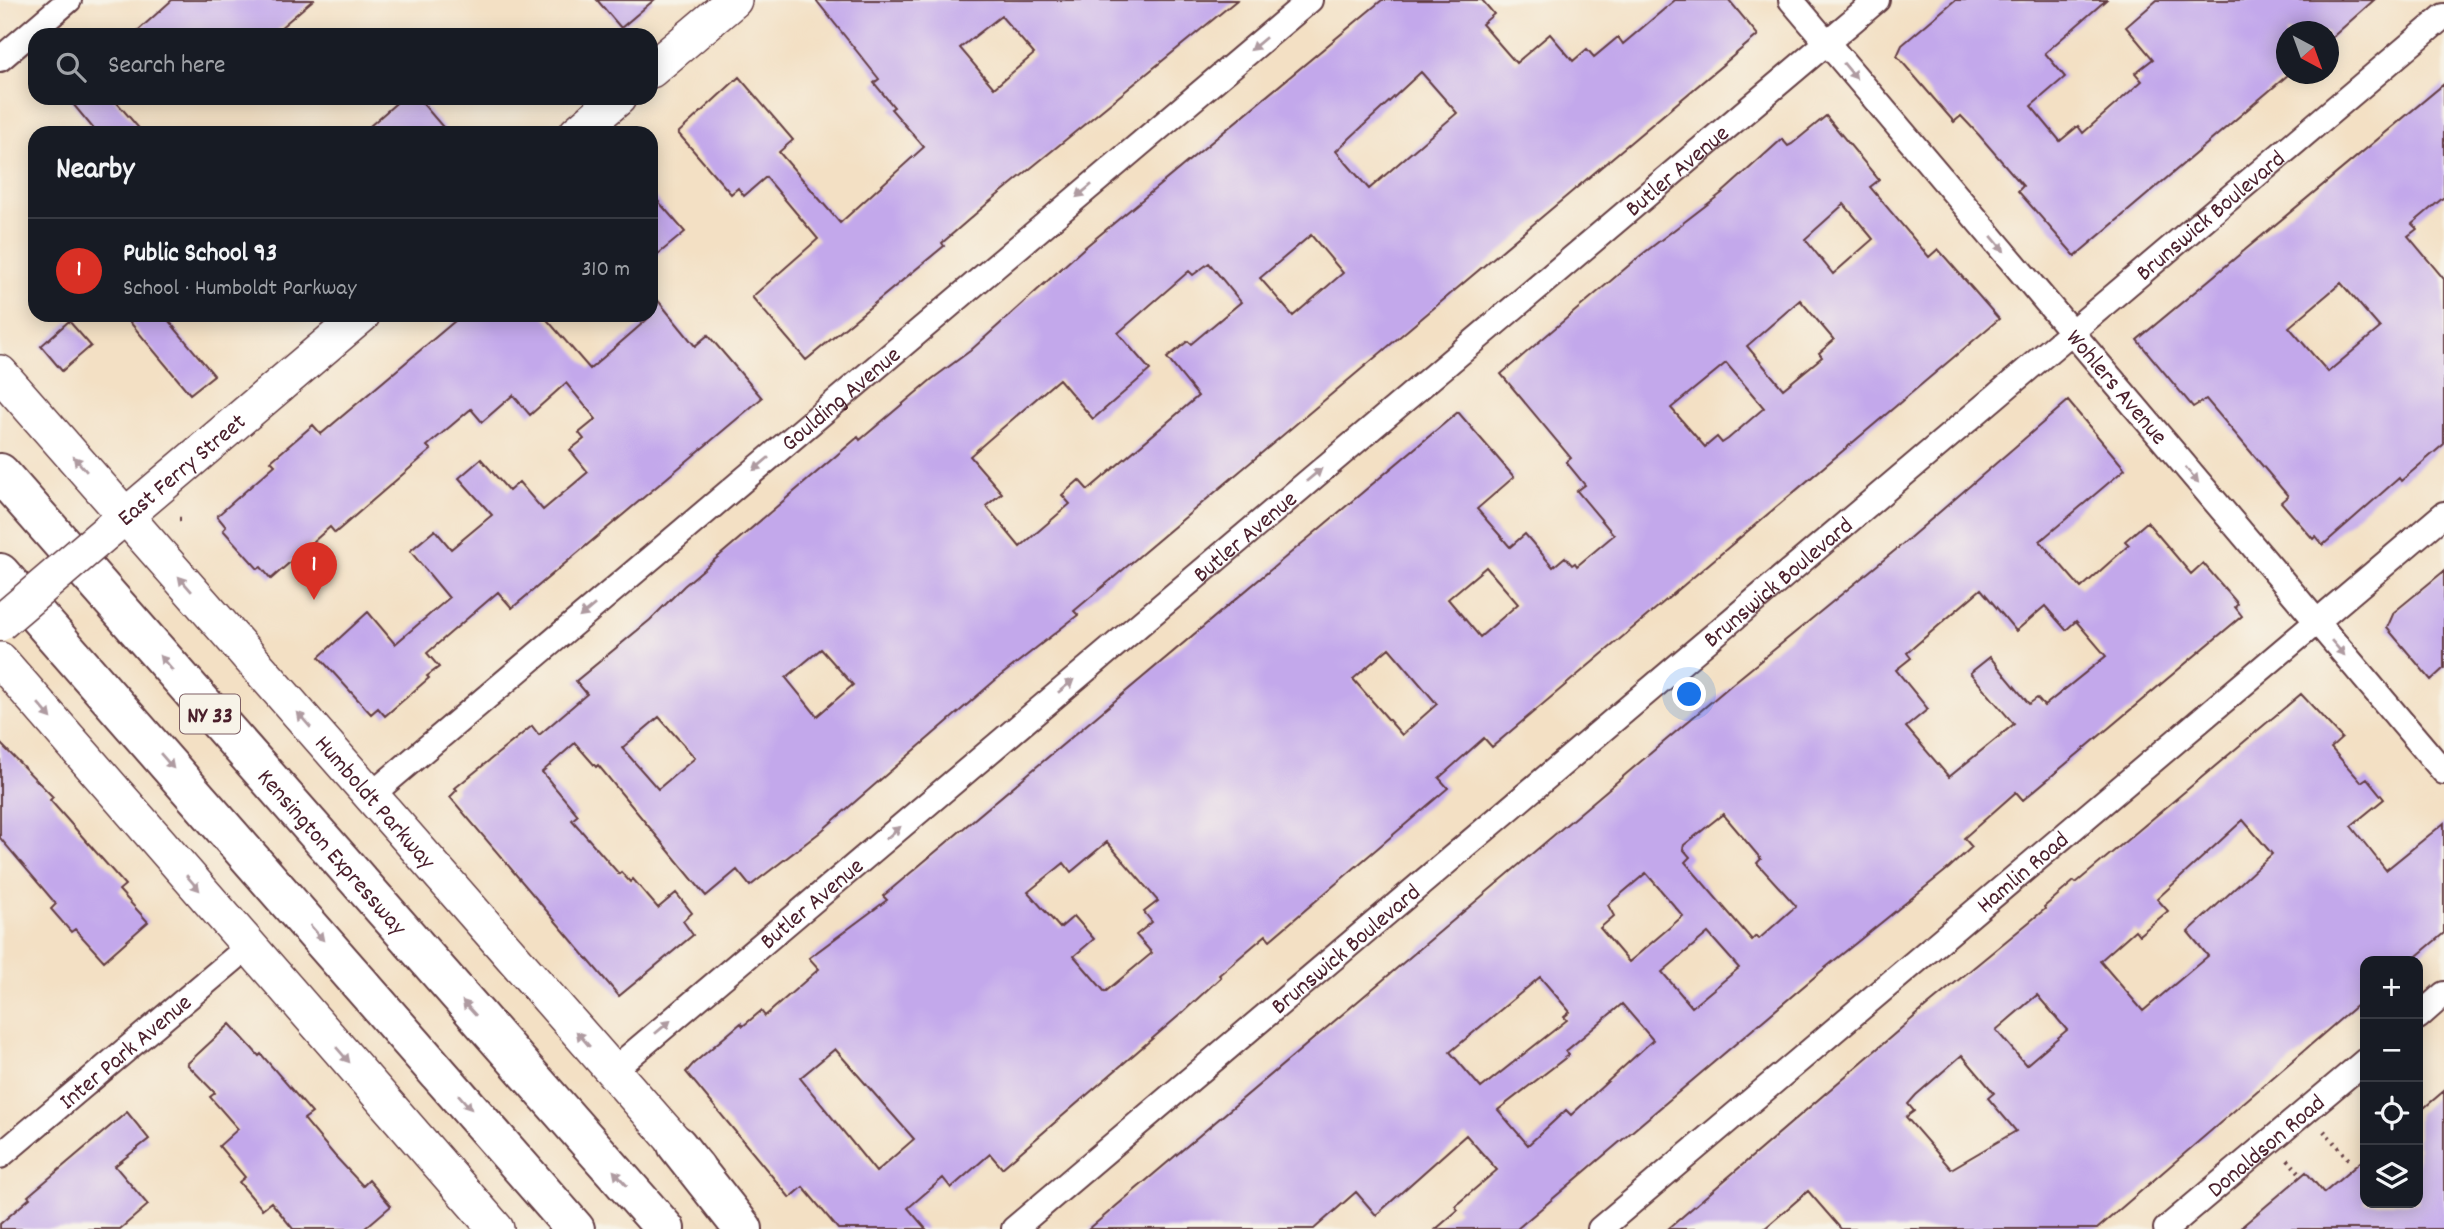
<!DOCTYPE html>
<meta charset="utf-8">
<style>
:root{--surface:#171b24;--page:#242831;--text:#f1f3f6;--muted:#9ea1a6;--line:#363941;--accent:#d93025}
body{margin:0;font-family:Dekko,sans-serif;background:var(--page);color:var(--text)}
.controls{position:absolute;right:21px;bottom:21px;display:grid;overflow:hidden;border-radius:14px;box-shadow:0 4px 18px #0003}
.controls button{width:63px;height:63px;display:grid;place-items:center;padding:0;border:0;border-bottom:2px solid var(--line);background:var(--surface);color:var(--text);font:35px sans-serif}
.compass{position:absolute;left:2276px;top:21px;width:63px;height:63px;border-radius:50%;background:var(--surface);box-shadow:0 4px 18px #0003;rotate:139deg}
.you{position:absolute;left:1690px;top:695px;width:24px;height:24px;margin:-18px;border:5px solid #fff;border-radius:50%;background:#1a73e8;box-shadow:0 0 0 10px #1a73e833}
.badge{display:grid;place-items:center;width:46px;height:46px;border-radius:50%;background:var(--accent);color:#fff;font-size:23px;font-weight:700}
.pin{position:absolute;translate:-50% -58px;filter:drop-shadow(0 2px 4px #0008)}
.pin::after{content:'';position:absolute;top:37px;width:24px;height:21px;background:inherit;clip-path:polygon(0 0,100% 0,50% 100%)}
.list{margin:0;padding:0;list-style:none}
h2{display:flex;justify-content:space-between;align-items:center;height:91px;margin:0;padding:0 28px;font-size:30px}
h2 small{font-size:23px;font-weight:400;color:var(--muted)}
.list li{display:grid;grid-template-columns:46px 1fr auto;gap:21px;align-items:center;box-sizing:border-box;height:105px;padding:0 28px;border-top:2px solid var(--line)}
.list b{display:block;font-size:26px;white-space:nowrap}
.list p{margin:0;font-size:23px;white-space:nowrap;color:var(--muted)}
.list em{font-size:23px;font-style:normal;color:var(--muted)}
.icon{flex:none;width:38px;height:38px;fill:none;stroke:currentColor;stroke-width:2;stroke-linecap:round;stroke-linejoin:round}
.map{position:relative;flex:none;width:2444px;height:1229px;overflow:hidden}
.search{position:absolute;background:var(--surface);box-shadow:0 4px 18px #0003;left:28px;top:28px;width:630px;height:77px;display:flex;align-items:center;gap:18px;box-sizing:border-box;padding:0 24px;border-radius:21px;color:var(--muted);font-size:26px}
.panel{position:absolute;background:var(--surface);box-shadow:0 4px 18px #0003;left:28px;top:126px;width:630px;height:196px;border-radius:21px}
.map>svg:first-child{display:block}
.building{fill:#c3a8eb;fill-rule:evenodd}
.lines{fill:none;stroke-linecap:round;stroke-linejoin:round}
.street-casing{stroke:#633c42;stroke-width:28}
.secondary-casing{stroke:#633c42;stroke-width:38}
.highway-casing{stroke:#633c42;stroke-width:42}
.path{stroke:#633c42;stroke-width:4.5;stroke-dasharray:2 5;stroke-linecap:butt}
.street{stroke:#fff;stroke-width:24}
.secondary{stroke:#fff;stroke-width:35}
.highway{stroke:#fff;stroke-width:38}
.secondary-bridge-casing{stroke:#633c42;stroke-width:38;stroke-linecap:butt}
.secondary-bridge{stroke:#fff;stroke-width:35}
.oneway{fill:#ae9aa0}
.labels{text-anchor:middle;stroke-width:5;stroke-linejoin:round;paint-order:stroke}
.shield{fill:#f7f3e8;stroke:#7e5f64;stroke-width:2}
.shield-label{font-size:23px;font-weight:bold;fill:#4a1f2b}
.street-label{font-size:24px;fill:#4a1f2b;stroke:#f7f3e8}
</style>
<div class="map">
<svg width="2444" height="1229" viewBox="0 0 2444 1229">
<rect width="100%" height="100%" fill="#f7f3e8"/>
<filter id="ink" filterUnits="userSpaceOnUse"><feTurbulence type="fractalNoise" baseFrequency=".0143" numOctaves="2"/><feDisplacementMap in="SourceGraphic" scale="14" xChannelSelector="R" yChannelSelector="G"/><feConvolveMatrix kernelMatrix="1 2 1 2 8 2 1 2 1" color-interpolation-filters="sRGB"/></filter>
<filter id="wash" filterUnits="userSpaceOnUse"><feTurbulence type="fractalNoise" baseFrequency=".00686" numOctaves="4" result="noise"/><feDisplacementMap in="SourceGraphic" scale="28" xChannelSelector="R" yChannelSelector="G"/><feGaussianBlur stdDeviation="1.57" result="paint"/><feColorMatrix in="noise" values="0 0 0 0 0 0 0 0 0 0 0 0 0 0 0 0 0 1.4 0 .05"/><feComposite in="paint" operator="in"/></filter>
<g filter="url(#wash)">
<rect width="100%" height="100%" fill="#f3e0c4"/>
<g id="blocks">
<path class="building" d="M 172,0 L 313,0 L 272,35 L 133,35 Z
M 597,0 L 654,0 L 621,28 Z
M 816,0 L 1237,0 L 988,203 L 942,243 L 944,246 L 806,360 L 752,297 L 818,239 L 766,177 L 744,196 L 738,188 L 731,194 L 678,133 L 739,77 L 793,140 L 779,152 L 840,223 L 924,147 L 891,109 L 894,107 L 874,83 L 879,79 ZM 1001,16 L 1034,54 L 994,88 L 960,48 Z
M 1382,0 L 1482,0 L 1494,14 L 1482,24 L 1516,63 L 1550,34 L 1573,61 L 1587,49 L 1594,57 L 1618,37 L 1623,44 L 1675,0 L 1729,0 L 1758,35 L 1074,611 L 1078,615 L 999,677 L 819,833 L 750,886 L 737,870 L 706,896 L 598,765 L 596,767 L 575,743 L 542,772 L 578,815 L 572,820 L 619,874 L 621,872 L 630,882 L 633,879 L 658,908 L 676,893 L 692,913 L 683,921 L 693,935 L 619,996 L 450,797 L 457,790 L 455,788 L 532,726 L 539,735 L 587,694 L 576,681 L 650,620 L 684,586 L 858,437 L 860,440 L 932,379 L 970,351 L 1084,248 ZM 1421,72 L 1457,113 L 1369,189 L 1336,151 ZM 1311,235 L 1343,273 L 1293,316 L 1260,278 ZM 1209,263 L 1241,302 L 1191,344 L 1188,341 L 1167,358 L 1198,396 L 1088,490 L 1079,480 L 1062,495 L 1070,504 L 1020,547 L 986,506 L 1002,493 L 970,456 L 1059,379 L 1093,419 L 1150,370 L 1118,333 L 1189,271 L 1193,275 ZM 821,649 L 853,685 L 817,716 L 786,678 ZM 659,717 L 695,758 L 658,789 L 622,748 Z
M 1955,0 L 2106,0 L 2045,53 L 2065,77 L 2031,106 L 2060,141 L 2078,126 L 2083,133 L 2142,81 L 2135,73 L 2153,59 L 2126,27 L 2157,0 L 2374,0 L 2328,41 L 2328,32 L 2286,32 L 2289,74 L 2075,256 L 2018,191 L 2023,186 L 1978,134 L 1961,116 L 1954,122 L 1897,56 L 1902,45 Z
M 2444,84 L 2444,197 L 2412,224 L 2417,229 L 2408,236 L 2444,279 L 2444,444 L 2401,481 L 2399,478 L 2323,545 L 2316,536 L 2313,539 L 2281,502 L 2288,496 L 2206,399 L 2193,407 L 2137,340 ZM 2341,283 L 2380,328 L 2328,372 L 2289,327 Z
M 68,98 L 113,98 L 143,133 L 97,133 Z
M 402,98 L 418,98 L 448,133 L 362,133 Z
M 1826,116 L 1879,180 L 1870,187 L 1929,257 L 1938,249 L 1999,319 L 1492,747 L 1484,738 L 1439,778 L 1448,788 L 1270,940 L 1266,935 L 1219,975 L 1221,977 L 1182,1013 L 1002,1168 L 990,1154 L 951,1188 L 943,1178 L 908,1208 L 926,1229 L 838,1229 L 803,1187 L 790,1198 L 686,1072 L 693,1064 L 741,1023 L 743,1026 L 761,1011 L 765,1016 L 819,969 L 809,958 L 887,900 L 883,896 L 1458,412 L 1514,477 L 1477,509 L 1510,547 L 1525,534 L 1553,567 L 1565,557 L 1572,565 L 1575,563 L 1577,566 L 1614,535 L 1577,491 L 1585,485 L 1566,462 L 1571,458 L 1501,374 L 1640,256 L 1722,193 L 1782,139 L 1788,146 L 1792,144 ZM 1844,204 L 1873,239 L 1833,274 L 1805,239 ZM 1800,300 L 1834,340 L 1819,353 L 1822,357 L 1783,389 L 1747,346 ZM 1726,363 L 1764,408 L 1728,439 L 1722,443 L 1717,437 L 1705,447 L 1671,408 ZM 1486,567 L 1518,604 L 1480,637 L 1448,599 ZM 1389,648 L 1437,704 L 1402,735 L 1353,679 ZM 1107,842 L 1158,901 L 1144,912 L 1152,922 L 1136,935 L 1152,953 L 1105,992 L 1074,956 L 1094,939 L 1074,916 L 1060,928 L 1028,892 L 1064,863 L 1071,872 ZM 835,1049 L 914,1139 L 876,1172 L 800,1078 Z
M 651,193 L 685,232 L 651,260 Z
M 651,292 L 695,346 L 708,335 L 762,398 L 512,608 L 498,592 L 427,653 L 439,667 L 427,676 L 429,678 L 385,716 L 378,708 L 371,714 L 319,657 L 368,612 L 395,644 L 449,598 L 410,551 L 435,530 L 451,549 L 492,515 L 459,478 L 481,459 L 509,491 L 519,482 L 543,510 L 588,472 L 570,450 L 584,439 L 579,433 L 596,419 L 566,383 L 530,415 L 513,395 L 482,422 L 471,409 L 427,446 L 431,450 L 335,533 L 330,527 L 271,579 L 261,567 L 258,569 L 223,530 L 226,527 L 217,516 L 275,465 L 271,461 L 313,425 L 321,434 L 462,315 L 543,315 L 590,369 L 651,316 Z
M 124,315 L 164,315 L 214,375 L 190,394 Z
M 69,321 L 91,346 L 62,371 L 41,346 Z
M 2068,401 L 2125,469 L 2040,541 L 2081,588 L 2129,545 L 2125,541 L 2147,522 L 2191,574 L 2203,563 L 2238,604 L 2235,607 L 2242,616 L 2023,800 L 2016,792 L 1964,838 L 1972,847 L 1949,868 L 1825,968 L 1517,1229 L 1436,1229 L 1458,1210 L 1455,1206 L 1497,1170 L 1466,1135 L 1376,1215 L 1356,1192 L 1314,1229 L 1089,1229 L 1737,680 L 1898,548 ZM 1981,589 L 2016,631 L 2045,606 L 2066,630 L 2076,621 L 2106,656 L 2044,706 L 2037,698 L 2029,704 L 1990,657 L 1970,673 L 2014,724 L 1949,777 L 1906,727 L 1928,709 L 1896,670 L 1911,658 L 1907,653 ZM 1723,814 L 1761,859 L 1757,863 L 1796,906 L 1759,939 L 1756,936 L 1752,940 L 1685,862 L 1690,857 L 1683,849 L 1684,845 ZM 1646,873 L 1683,916 L 1629,962 L 1600,928 L 1614,916 L 1608,905 ZM 1708,933 L 1739,968 L 1692,1007 L 1662,972 ZM 1540,977 L 1570,1012 L 1564,1017 L 1567,1020 L 1481,1088 L 1450,1052 ZM 1622,1004 L 1653,1040 L 1571,1115 L 1566,1110 L 1528,1145 L 1498,1110 L 1569,1055 L 1566,1051 Z
M 2444,571 L 2444,668 L 2431,680 L 2387,628 L 2394,612 Z
M 2301,694 L 2342,738 L 2331,748 L 2361,782 L 2367,778 L 2384,799 L 2351,826 L 2386,870 L 2444,823 L 2444,933 L 2411,961 L 2365,961 L 2365,998 L 2097,1229 L 1841,1229 L 1808,1191 L 1764,1229 L 1668,1229 L 1928,1005 L 2045,909 L 2044,907 L 2074,881 L 2076,883 ZM 2243,820 L 2272,854 L 2188,932 L 2208,956 L 2143,1011 L 2100,961 L 2135,930 L 2139,935 L 2168,911 L 2157,899 ZM 2037,995 L 2067,1030 L 2026,1065 L 1996,1030 ZM 1962,1055 L 1994,1093 L 1988,1098 L 2016,1131 L 1951,1169 L 1906,1117 L 1914,1111 L 1908,1104 L 1916,1095 Z
M 0,743 L 53,797 L 50,800 L 125,885 L 119,890 L 148,922 L 104,961 L 75,929 L 71,932 L 51,909 L 56,904 L 0,838 Z
M 230,1024 L 259,1056 L 261,1054 L 312,1113 L 304,1119 L 335,1156 L 363,1186 L 369,1180 L 391,1206 L 364,1229 L 293,1229 L 271,1202 L 262,1209 L 239,1182 L 245,1177 L 219,1146 L 238,1129 L 210,1097 L 215,1093 L 187,1064 Z
M 2444,1091 L 2444,1229 L 2239,1229 L 2306,1172 L 2324,1193 L 2365,1158 L 2365,1203 L 2418,1203 L 2418,1113 Z
M 127,1112 L 149,1139 L 115,1166 L 148,1205 L 120,1229 L 0,1229 L 0,1224 L 30,1198 L 28,1196 Z"/>
</g>
</g>
<g filter="url(#ink)">
<use href="#blocks" fill-opacity="0" stroke="#633c42" stroke-width="2"/>
<g class="lines">
<g class="street-casing">
<g id="street">
<path id="s1" d="M 1791,0 L 2444,772"/>
<path d="M 0,59 L 69,0"/>
<path id="s2" d="M 370,796 L 1310,0"/>
<path d="M 2418,1017 L 2444,994"/>
<path id="s3" d="M 611,1072 L 1877,0"/>
<path id="s4" d="M 0,1156 L 248,947"/>
<path id="s5" d="M 1014,1229 L 2444,16"/>
<path id="s6" d="M 1600,1229 L 2444,514"/>
<path id="s7" d="M 2166,1229 L 2365,1061"/>
</g>
</g>
<g class="secondary-casing">
<g id="secondary">
<path d="M 651,70 L 734,0"/>
<path d="M 577,133 L 618,98"/>
<path id="s8" d="M 0,373 L 697,1167"/>
<path id="s9" d="M 110,529 L 362,315"/>
<path d="M 0,660 L 496,1229"/>
</g>
</g>
<g class="highway-casing">
<g id="highway">
<path id="s10" d="M 0,473 L 665,1229"/>
<path d="M 0,573 L 575,1229"/>
<path d="M 677,1145 L 743,1229"/>
</g>
</g>
<path class="path" d="M 179,519 L 184,519
M 2324,1131 L 2351,1162
M 2288,1160 L 2299,1172"/>
<use href="#street" class="street"/>
<use href="#secondary" class="secondary"/>
<use href="#highway" class="highway"/>
<g class="secondary-bridge-casing">
<path id="secondary-bridge" d="M 0,623 L 110,529"/>
</g>
<use href="#secondary-bridge" class="secondary-bridge"/>
</g>
<defs><path id="oneway-solid" d="M-6-.8H1V-3.2L6.5 0L1 3.2V.8H-6Z" transform="scale(1.75)"/></defs>
<g class="oneway">
<use href="#oneway-solid" transform="translate(1258 44) rotate(140)"/>
<use href="#oneway-solid" transform="translate(1850 71) rotate(50)"/>
<use href="#oneway-solid" transform="translate(1084 191) rotate(140)"/>
<use href="#oneway-solid" transform="translate(1998 244) rotate(50)"/>
<use href="#oneway-solid" transform="translate(80 464) rotate(-131)"/>
<use href="#oneway-solid" transform="translate(761 464) rotate(140)"/>
<use href="#oneway-solid" transform="translate(1314 475) rotate(-40)"/>
<use href="#oneway-solid" transform="translate(2192 475) rotate(50)"/>
<use href="#oneway-solid" transform="translate(185 584) rotate(-131)"/>
<use href="#oneway-solid" transform="translate(587 611) rotate(140)"/>
<use href="#oneway-solid" transform="translate(2338 648) rotate(49)"/>
<use href="#oneway-solid" transform="translate(166 663) rotate(-131)"/>
<use href="#oneway-solid" transform="translate(1066 686) rotate(-40)"/>
<use href="#oneway-solid" transform="translate(45 711) rotate(49)"/>
<use href="#oneway-solid" transform="translate(304 720) rotate(-131)"/>
<use href="#oneway-solid" transform="translate(167 761) rotate(49)"/>
<use href="#oneway-solid" transform="translate(893 833) rotate(-40)"/>
<use href="#oneway-solid" transform="translate(193 883) rotate(49)"/>
<use href="#oneway-solid" transform="translate(317 933) rotate(49)"/>
<use href="#oneway-solid" transform="translate(469 1008) rotate(-132)"/>
<use href="#oneway-solid" transform="translate(663 1027) rotate(-40)"/>
<use href="#oneway-solid" transform="translate(583 1039) rotate(-131)"/>
<use href="#oneway-solid" transform="translate(343 1055) rotate(49)"/>
<use href="#oneway-solid" transform="translate(465 1102) rotate(49)"/>
<use href="#oneway-solid" transform="translate(620 1178) rotate(-132)"/>
</g>
</g>
<g class="labels">
<rect class="shield" x="180" y="694.5" width="60" height="39" rx="5"/>
<g class="shield-label">
<text x="210" y="722">NY 33</text>
</g>
<g class="street-label">
<text dy="8" stroke="none"><textPath href="#s3" startOffset="1396">Butler Avenue</textPath></text>
<text dy="8" stroke="none"><textPath href="#s5" startOffset="1568">Brunswick Boulevard</textPath></text>
<text dy="8" stroke="none"><textPath href="#s1" startOffset="506">Wohlers Avenue</textPath></text>
<text dy="8" stroke="none"><textPath href="#s2" startOffset="616">Goulding Avenue</textPath></text>
<text dy="8" stroke="none"><textPath href="#s9" startOffset="93">East Ferry Street</textPath></text>
<text dy="8" stroke="none"><textPath href="#s3" startOffset="830">Butler Avenue</textPath></text>
<text dy="8" stroke="none"><textPath href="#s5" startOffset="1001">Brunswick Boulevard</textPath></text>
<text dy="8" stroke="none"><textPath href="#s8" startOffset="570">Humboldt Parkway</textPath></text>
<text dy="8" stroke="none"><textPath href="#s10" startOffset="504">Kensington Expressway</textPath></text>
<text dy="8" stroke="none"><textPath href="#s6" startOffset="553">Hamlin Road</textPath></text>
<text dy="8" stroke="none"><textPath href="#s3" startOffset="262">Butler Avenue</textPath></text>
<text dy="8" stroke="none"><textPath href="#s5" startOffset="434">Brunswick Boulevard</textPath></text>
<text dy="8" stroke="none"><textPath href="#s4" startOffset="163">Inter Park Avenue</textPath></text>
<text dy="8" stroke="none"><textPath href="#s7" startOffset="130">Donaldson Road</textPath></text>
</g>
</g>
</svg>
<div class="controls">
<button>+</button>
<button>−</button>
<button><svg class="icon" aria-label="locate" viewBox="0 0 24 24"><circle cx="12" cy="12" r="6"/><path d="M12 2v4M12 18v4M2 12h4M18 12h4"/></svg></button>
<button><svg class="icon" aria-label="layers" viewBox="0 0 24 24"><path d="M12 4l9 5-9 5-9-5zM3 14l9 5 9-5"/></svg></button>
</div>
<svg class="compass" viewBox="-18 -18 36 36"><path d="M0-13l5 13h-10z" fill="#e53935"/><path d="M0 13l5-13h-10z" fill="#9ea1a6"/></svg>
<div class="you"></div>
<div class="pin badge" style="left:314px;top:600px">1</div>
<div class="search"><svg class="icon" aria-label="search" viewBox="0 0 24 24"><circle cx="10" cy="10" r="6"/><path d="M15 15l6 6"/></svg>Search here</div>
<section class="panel">
<h2>Nearby<small></small></h2>
<ul class="list">
<li><span class="badge">1</span><div><b>Public School 93</b><p>School · Humboldt Parkway</p></div><em>310 m</em></li>
</ul>
</section>
</div>
